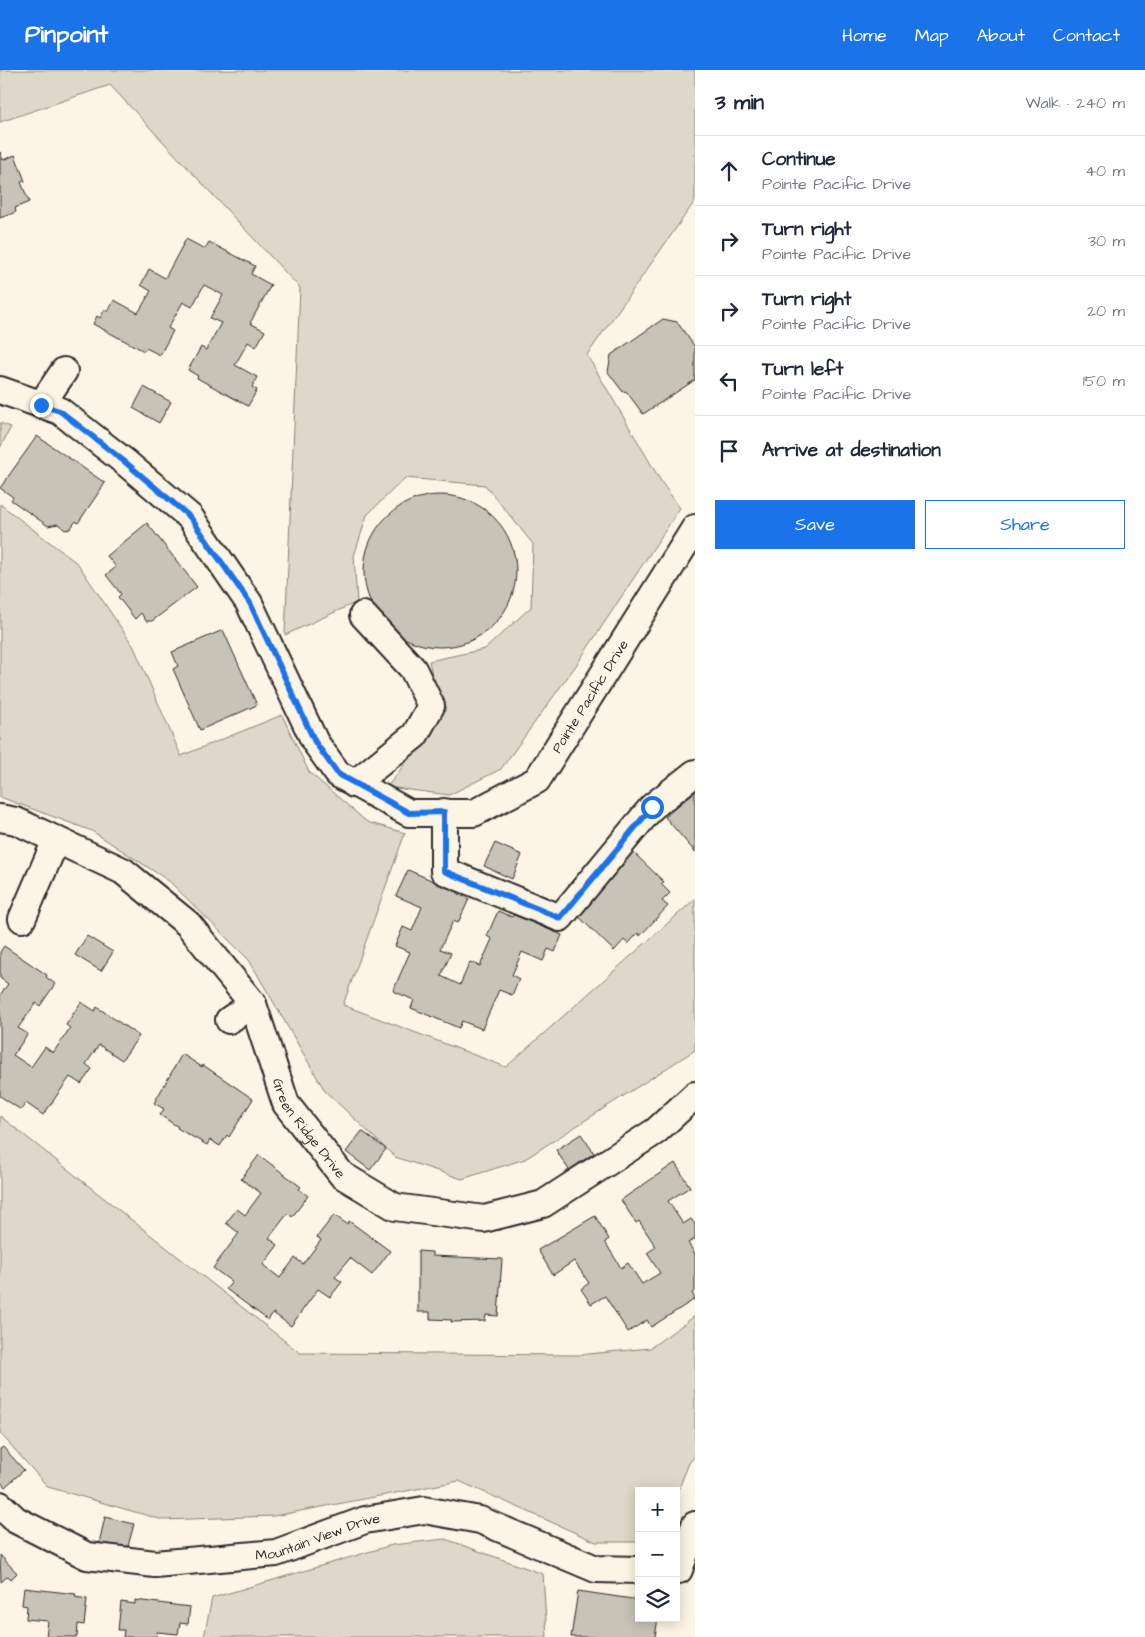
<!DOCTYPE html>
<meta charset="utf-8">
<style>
:root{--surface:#fff;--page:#f2f2f3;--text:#1f2937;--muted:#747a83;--line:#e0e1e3;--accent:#1a73e8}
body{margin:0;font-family:"Architects Daughter",sans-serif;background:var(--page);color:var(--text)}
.controls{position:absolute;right:15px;bottom:15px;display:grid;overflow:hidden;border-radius:0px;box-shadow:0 2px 12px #0003}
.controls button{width:45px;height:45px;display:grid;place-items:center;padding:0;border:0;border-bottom:1px solid var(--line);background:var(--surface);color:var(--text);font:25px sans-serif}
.stop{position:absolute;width:15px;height:15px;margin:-11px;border:4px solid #1a73e8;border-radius:50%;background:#fff}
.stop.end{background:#1a73e8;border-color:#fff;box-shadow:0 1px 5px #0008}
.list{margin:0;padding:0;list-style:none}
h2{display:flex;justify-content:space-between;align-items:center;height:65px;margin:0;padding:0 20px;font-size:21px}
h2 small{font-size:16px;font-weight:400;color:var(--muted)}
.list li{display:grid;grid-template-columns:32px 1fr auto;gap:15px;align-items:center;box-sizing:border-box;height:70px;padding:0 20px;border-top:1px solid var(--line)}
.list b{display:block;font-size:19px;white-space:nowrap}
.list p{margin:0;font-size:16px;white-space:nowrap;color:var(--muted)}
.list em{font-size:16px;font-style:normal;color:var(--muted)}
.actions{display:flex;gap:10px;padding:15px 20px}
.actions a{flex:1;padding:11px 0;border:1px solid var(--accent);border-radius:0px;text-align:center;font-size:18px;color:var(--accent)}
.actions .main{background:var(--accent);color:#fff}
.icon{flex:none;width:28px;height:28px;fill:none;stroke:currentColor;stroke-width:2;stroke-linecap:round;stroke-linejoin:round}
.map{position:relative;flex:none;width:695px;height:1567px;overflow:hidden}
header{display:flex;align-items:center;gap:30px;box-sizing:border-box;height:70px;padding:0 25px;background:var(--accent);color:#fff}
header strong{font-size:24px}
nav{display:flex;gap:28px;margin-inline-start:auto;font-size:18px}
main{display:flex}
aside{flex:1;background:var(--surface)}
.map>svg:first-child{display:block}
.green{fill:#ded8ca;stroke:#84827a}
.building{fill:#c8c3b7;stroke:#2b2b2b}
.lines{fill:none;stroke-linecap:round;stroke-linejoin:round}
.minor-casing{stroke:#2b2b2b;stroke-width:30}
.minor{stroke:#fcf5e5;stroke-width:26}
.route{stroke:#1a73e8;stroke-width:6}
.labels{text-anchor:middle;stroke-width:4.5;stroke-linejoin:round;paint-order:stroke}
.street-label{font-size:14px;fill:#2b2b2b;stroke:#fcf5e5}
</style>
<header>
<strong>Pinpoint</strong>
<nav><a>Home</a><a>Map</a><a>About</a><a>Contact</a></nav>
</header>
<main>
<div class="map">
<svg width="695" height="1567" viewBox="0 0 695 1567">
<rect width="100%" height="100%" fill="#fcf5e5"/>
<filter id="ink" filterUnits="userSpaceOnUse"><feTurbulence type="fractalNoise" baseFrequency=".02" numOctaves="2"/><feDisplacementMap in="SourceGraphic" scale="10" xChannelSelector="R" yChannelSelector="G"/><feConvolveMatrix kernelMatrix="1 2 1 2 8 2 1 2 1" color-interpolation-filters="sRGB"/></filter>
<g filter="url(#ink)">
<path class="green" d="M 0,0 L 695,0 L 695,131 L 587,285 L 662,413 L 680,438 L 577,594 L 501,699 L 449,725 L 387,717 L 441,647 L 429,591 L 485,579 L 531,537 L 533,474 L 485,415 L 405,408 L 367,445 L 354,486 L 357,532 L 285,565 L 300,218 L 110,15 L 0,52 Z
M 0,353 L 11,357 L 0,378 Z
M 0,434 L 78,494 L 134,577 L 181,686 L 282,645 L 309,702 L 367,752 L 405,763 L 343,935 L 506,997 L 695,829 L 695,980 L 525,1089 L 462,1109 L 395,1087 L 325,1021 L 249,890 L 169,811 L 92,761 L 0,727 Z
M 0,1046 L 300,1283 L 578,1285 L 650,1278 L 695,1246 L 695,1386 L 689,1393 L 676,1426 L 676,1421 L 639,1421 L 639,1472 L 596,1472 L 459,1411 L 274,1446 L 163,1450 L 48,1417 L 0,1363 Z
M 445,1469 L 543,1504 L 547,1567 L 204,1567 L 212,1528 L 392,1475 Z"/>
<path class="building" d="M 0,82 L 3,90 L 15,85 L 25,111 L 21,112 L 29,132 L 15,138 L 16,142 L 0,148 Z
M 186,169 L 205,179 L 209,172 L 255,196 L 251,204 L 271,215 L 250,253 L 265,261 L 256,277 L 248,272 L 235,295 L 257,307 L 252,317 L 257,320 L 248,336 L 197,308 L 198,306 L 188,300 L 201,277 L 206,280 L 221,253 L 210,248 L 223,225 L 204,215 L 192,237 L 183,232 L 168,258 L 173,261 L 160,285 L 146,278 L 144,281 L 93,254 L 97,246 L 100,248 L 105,239 L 108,242 L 114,230 L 138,243 L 151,221 L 141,215 L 149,199 L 165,208 Z
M 663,249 L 677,252 L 695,277 L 695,310 L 643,344 L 626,321 L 623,322 L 608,302 L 611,285 Z
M 144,317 L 171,332 L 159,353 L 133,338 Z
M 37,366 L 105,413 L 78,453 L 76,451 L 70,459 L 65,460 L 58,454 L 48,456 L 11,430 L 13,427 L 0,418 Z
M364 501a76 76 0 1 1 152 0a76 76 0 1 1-152 0Z
M 147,453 L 197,517 L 152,551 L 146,551 L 141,543 L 135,549 L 118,527 L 121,524 L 106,505 L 116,497 L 107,486 Z
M 223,560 L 257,635 L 200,660 L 173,599 L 178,596 L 172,582 Z
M 695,721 L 695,782 L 665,747 Z
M 495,773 L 522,785 L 512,809 L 484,796 Z
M 632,781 L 664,812 L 661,814 L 670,823 L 662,831 L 668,836 L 640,866 L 638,863 L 628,874 L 624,870 L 614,881 L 573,841 Z
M 408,800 L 459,822 L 458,824 L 469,829 L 458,853 L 453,851 L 440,879 L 451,883 L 441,906 L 460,915 L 470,892 L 480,896 L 492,869 L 487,866 L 498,841 L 512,847 L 514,845 L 562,865 L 555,882 L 548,879 L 543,891 L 522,882 L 512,905 L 519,909 L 512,925 L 499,920 L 482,959 L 462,951 L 459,958 L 411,938 L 414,930 L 393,921 L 410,882 L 395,876 L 403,857 L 412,861 L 422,837 L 396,826 Z
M 87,866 L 113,882 L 101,901 L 75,885 Z
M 4,876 L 47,905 L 46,907 L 55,914 L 40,936 L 36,933 L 18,958 L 28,964 L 13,985 L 31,997 L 45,977 L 53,983 L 70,958 L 66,955 L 81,932 L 95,941 L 97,937 L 139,966 L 122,990 L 99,975 L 86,994 L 92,999 L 81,1014 L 70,1007 L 43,1045 L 26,1033 L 21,1040 L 0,1026 L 0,925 L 8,914 L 0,908 L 0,882 Z
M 182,984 L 202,997 L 203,995 L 253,1029 L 229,1067 L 227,1065 L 220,1076 L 210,1070 L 207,1075 L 177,1058 L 178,1057 L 160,1045 L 164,1039 L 154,1033 Z
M 362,1061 L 386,1079 L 370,1100 L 346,1082 Z
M 581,1064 L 594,1083 L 569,1100 L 556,1080 Z
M 259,1085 L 301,1117 L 299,1119 L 308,1126 L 292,1147 L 288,1143 L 269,1168 L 278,1175 L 263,1195 L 280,1208 L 295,1188 L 303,1194 L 321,1170 L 317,1167 L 334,1145 L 347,1154 L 349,1151 L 390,1181 L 372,1205 L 350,1188 L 335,1207 L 342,1212 L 330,1227 L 318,1219 L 291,1256 L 273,1243 L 268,1250 L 226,1219 L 232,1212 L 213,1198 L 239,1163 L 226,1153 L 237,1139 L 245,1145 L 261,1123 L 241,1109 Z
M 675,1093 L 690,1117 L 668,1131 L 683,1154 L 691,1149 L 695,1154 L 695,1169 L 688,1173 L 695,1184 L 695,1221 L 692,1223 L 695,1229 L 651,1257 L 647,1250 L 628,1262 L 605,1226 L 591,1234 L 581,1219 L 589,1213 L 574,1191 L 553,1205 L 538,1180 L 595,1146 L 609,1169 L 605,1172 L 621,1198 L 628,1193 L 642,1214 L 660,1203 L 647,1183 L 656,1177 L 639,1151 L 636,1153 L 621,1130 Z
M 418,1181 L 432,1182 L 432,1186 L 502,1189 L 498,1246 L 486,1245 L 485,1251 L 451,1252 L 452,1250 L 430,1249 L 430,1242 L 418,1242 Z
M 3,1377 L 24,1400 L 5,1417 L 0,1411 L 0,1379 Z
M 105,1447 L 134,1454 L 127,1480 L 99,1473 Z
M 0,1485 L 17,1503 L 11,1509 L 8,1506 L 1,1512 Z
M 24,1518 L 76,1524 L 75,1527 L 87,1529 L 84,1555 L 78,1554 L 77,1567 L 46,1567 L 48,1551 L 26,1549 L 27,1536 L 22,1535 Z
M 578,1521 L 639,1530 L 639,1548 L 658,1548 L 655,1567 L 571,1567 Z
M 135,1530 L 190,1537 L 188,1554 L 180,1553 L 178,1564 L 157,1562 L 156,1567 L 123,1567 L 124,1560 L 118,1560 L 121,1532 L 135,1534 Z"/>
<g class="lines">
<g class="minor-casing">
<g id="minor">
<path id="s1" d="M 0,320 L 60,341 L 125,392 L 190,447 L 249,533 L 315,672 L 338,704 L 409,743 L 474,743 L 537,710 L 695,458"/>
<path d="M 41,335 L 64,301"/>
<path d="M 354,714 L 415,665 L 431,636 L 413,599 L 363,545"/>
<path d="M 444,742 L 444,801 L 560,848 L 652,737 L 695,703"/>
<path id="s2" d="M 0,748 L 16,751 L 123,801 L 188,854 L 253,934 L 286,1034 L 342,1105 L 395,1137 L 484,1149 L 543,1134 L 656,1061 L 695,1025"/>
<path d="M 22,849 L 56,770"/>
<path d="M 229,950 L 253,934"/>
<path id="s3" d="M 0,1435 L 16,1450 L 87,1486 L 155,1494 L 276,1483 L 365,1450 L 424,1440 L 480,1450 L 596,1499 L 639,1500"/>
<path d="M 679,1500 L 695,1455"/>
</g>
</g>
<use href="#minor" class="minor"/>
</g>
</g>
<g class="lines" filter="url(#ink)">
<path class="route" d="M 41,335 L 60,341 L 125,392 L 190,447 L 250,533 L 315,672 L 338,704 L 409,743 L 444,742 L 444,801 L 560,848 L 652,737"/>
</g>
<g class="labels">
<g class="street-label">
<text dy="5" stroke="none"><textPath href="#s1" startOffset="845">Pointe Pacific Drive</textPath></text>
<text dy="5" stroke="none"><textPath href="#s2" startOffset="459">Green Ridge Drive</textPath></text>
<text dy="5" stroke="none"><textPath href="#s3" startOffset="336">Mountain View Drive</textPath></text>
</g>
</g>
</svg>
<div class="controls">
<button>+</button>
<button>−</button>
<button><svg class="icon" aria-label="layers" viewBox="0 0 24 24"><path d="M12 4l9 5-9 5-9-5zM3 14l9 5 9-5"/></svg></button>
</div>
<div class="stop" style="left:652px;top:737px"></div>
<div class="stop end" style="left:41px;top:335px"></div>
</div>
<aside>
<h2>3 min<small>Walk · 240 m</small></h2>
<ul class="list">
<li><svg class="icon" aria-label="ahead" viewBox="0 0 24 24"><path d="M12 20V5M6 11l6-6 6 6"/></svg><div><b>Continue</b><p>Pointe Pacific Drive</p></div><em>40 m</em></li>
<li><svg class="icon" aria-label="right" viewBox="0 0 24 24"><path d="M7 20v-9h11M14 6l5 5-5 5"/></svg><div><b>Turn right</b><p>Pointe Pacific Drive</p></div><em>30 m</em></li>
<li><svg class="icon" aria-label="right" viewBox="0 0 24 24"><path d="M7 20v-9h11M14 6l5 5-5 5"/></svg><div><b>Turn right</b><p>Pointe Pacific Drive</p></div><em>20 m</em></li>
<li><svg class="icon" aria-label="left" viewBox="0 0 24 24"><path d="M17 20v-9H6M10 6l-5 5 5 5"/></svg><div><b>Turn left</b><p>Pointe Pacific Drive</p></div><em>150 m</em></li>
<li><svg class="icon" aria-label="arrive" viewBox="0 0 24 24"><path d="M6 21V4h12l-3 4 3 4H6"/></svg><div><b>Arrive at destination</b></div></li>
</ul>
<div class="actions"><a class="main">Save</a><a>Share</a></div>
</aside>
</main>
